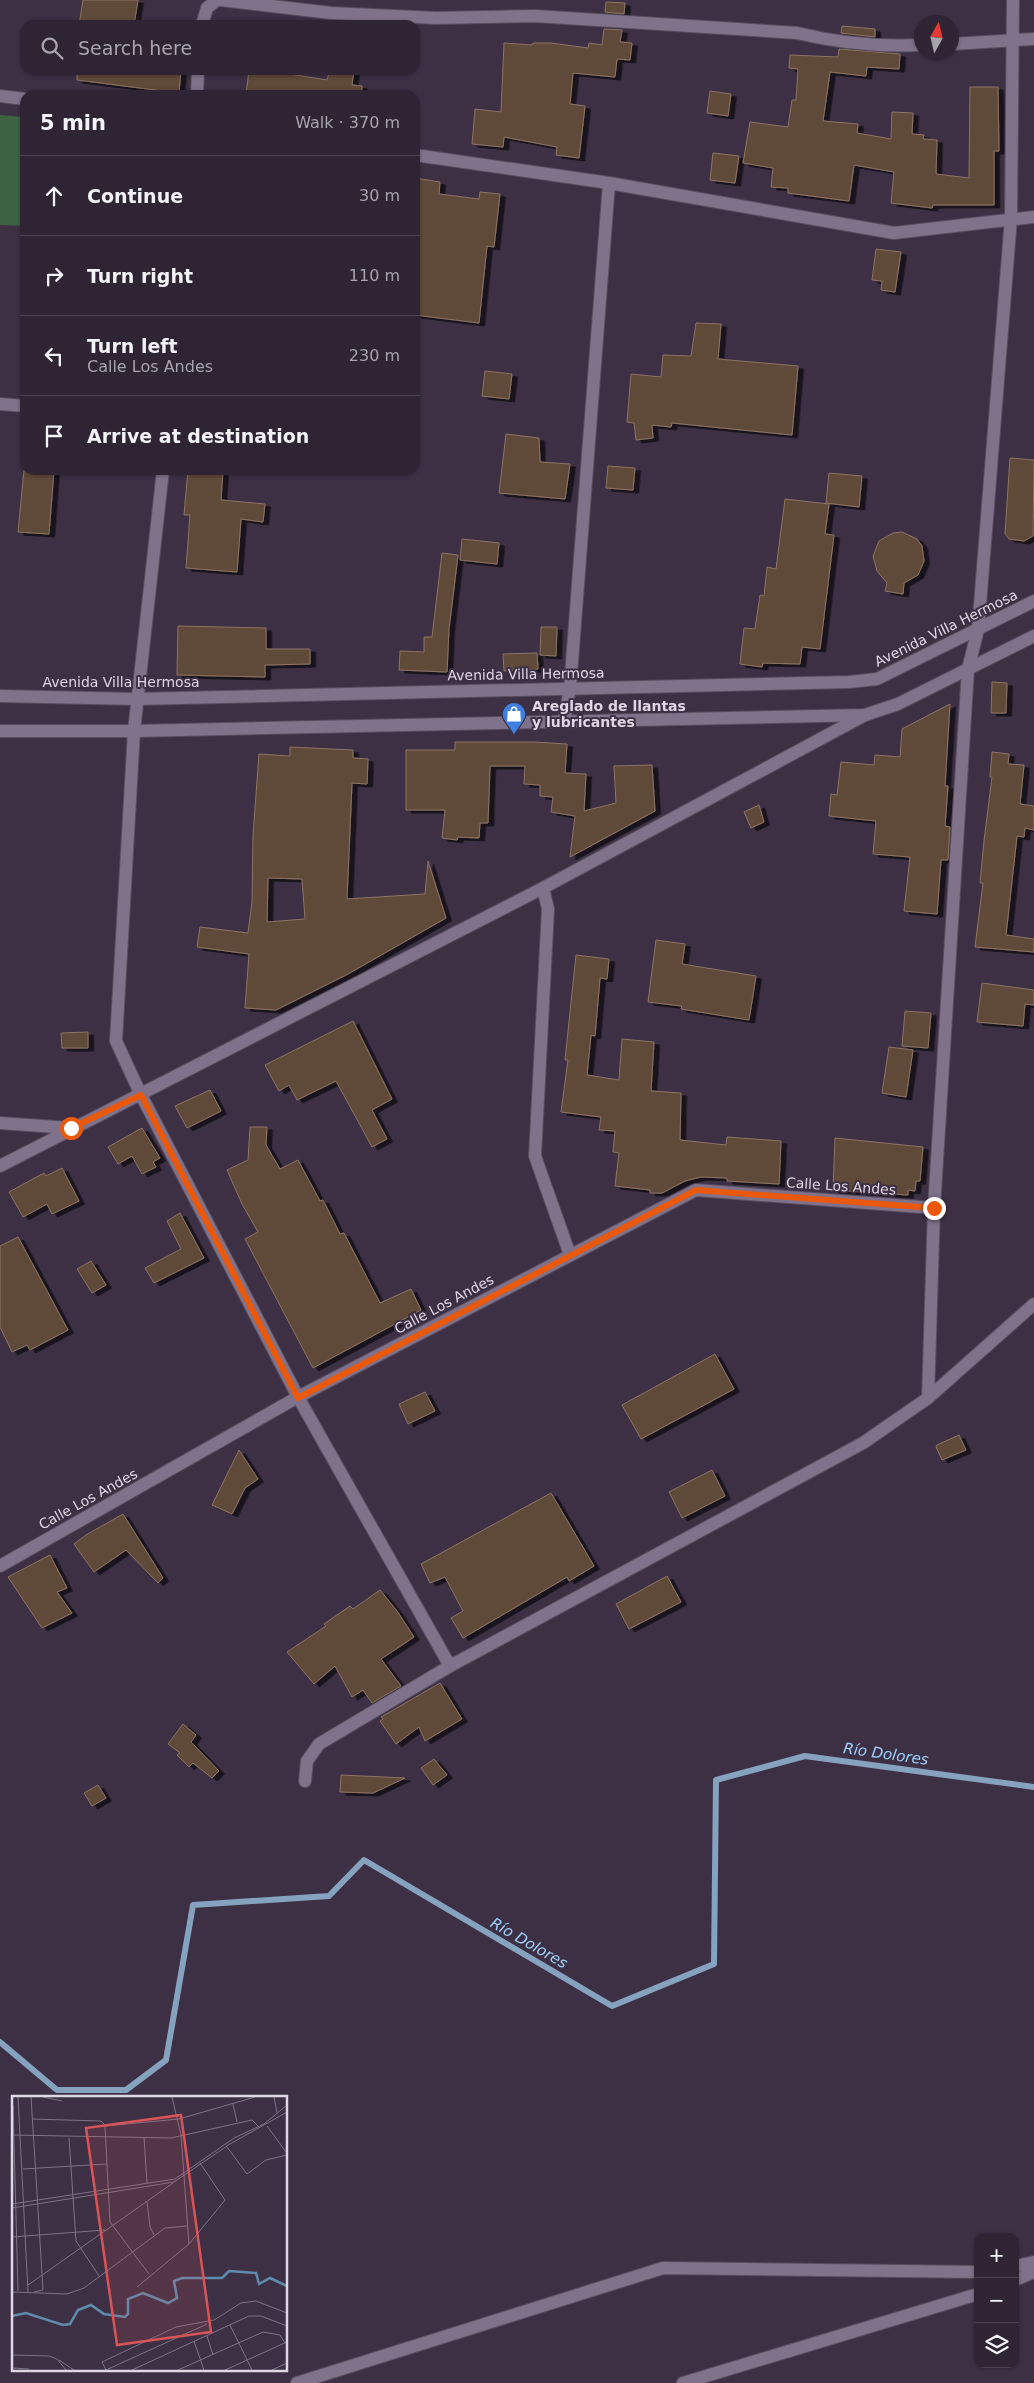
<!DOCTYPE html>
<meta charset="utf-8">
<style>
:root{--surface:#2e2434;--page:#362c3c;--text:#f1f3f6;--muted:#a7a4ac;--line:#49414f}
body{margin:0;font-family:"DejaVu Sans",sans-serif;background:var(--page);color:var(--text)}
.controls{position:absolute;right:15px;bottom:15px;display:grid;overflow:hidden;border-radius:10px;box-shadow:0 1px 4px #0004}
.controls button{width:45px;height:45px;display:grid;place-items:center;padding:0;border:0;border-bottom:1px solid var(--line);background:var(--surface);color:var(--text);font:25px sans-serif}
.compass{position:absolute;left:914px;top:15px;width:45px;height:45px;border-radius:50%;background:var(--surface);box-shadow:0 1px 4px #0004;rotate:8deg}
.stop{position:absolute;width:15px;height:15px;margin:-11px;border:4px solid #ea580c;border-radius:50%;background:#fff}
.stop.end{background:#ea580c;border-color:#fff;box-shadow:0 1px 5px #0008}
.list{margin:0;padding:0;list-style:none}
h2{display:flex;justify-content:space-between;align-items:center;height:65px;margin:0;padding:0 20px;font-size:21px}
h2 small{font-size:16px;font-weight:400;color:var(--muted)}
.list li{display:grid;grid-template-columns:32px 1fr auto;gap:15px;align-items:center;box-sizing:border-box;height:80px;padding:0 20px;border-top:1px solid var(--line)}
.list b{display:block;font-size:19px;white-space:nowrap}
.list p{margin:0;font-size:16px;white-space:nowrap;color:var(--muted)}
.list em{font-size:16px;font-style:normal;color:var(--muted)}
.icon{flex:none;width:28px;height:28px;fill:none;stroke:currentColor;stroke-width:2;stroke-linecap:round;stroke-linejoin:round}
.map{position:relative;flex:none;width:1034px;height:2383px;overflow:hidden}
.search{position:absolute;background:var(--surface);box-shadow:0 1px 4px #0004;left:20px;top:20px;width:400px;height:55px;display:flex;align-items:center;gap:12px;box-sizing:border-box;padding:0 18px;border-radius:15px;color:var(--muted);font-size:19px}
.panel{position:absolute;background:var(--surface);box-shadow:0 1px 4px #0004;left:20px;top:90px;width:400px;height:385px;border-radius:15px}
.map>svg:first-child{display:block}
.green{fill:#3c6243}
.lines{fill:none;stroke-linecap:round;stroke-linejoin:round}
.stream{stroke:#85a2be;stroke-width:6}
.building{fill:#5f4839;stroke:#8d7463;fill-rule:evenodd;filter:url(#shadow)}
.minor-casing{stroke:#584d5f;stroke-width:14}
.tertiary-casing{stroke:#584d5f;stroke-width:14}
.minor{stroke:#80728a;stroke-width:12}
.tertiary{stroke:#80728a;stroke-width:12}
.route{stroke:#ea580c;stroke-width:6}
.labels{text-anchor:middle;stroke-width:4;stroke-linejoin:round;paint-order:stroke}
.street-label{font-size:14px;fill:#dfd7e4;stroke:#3d3045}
.poi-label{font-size:14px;font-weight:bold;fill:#dfd7e4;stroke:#3d3045;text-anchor:start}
.water-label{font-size:15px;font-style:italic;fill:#9cd2fb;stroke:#3d3045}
.inset-river{fill:none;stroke:#5f8bad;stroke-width:2.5}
.inset-road{fill:none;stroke:#7e7385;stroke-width:1}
.view{fill:#d85457;fill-opacity:0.15;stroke:#d85457;stroke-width:2.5}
.inset-edge{fill:none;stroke:#dfd7e4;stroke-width:2.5}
</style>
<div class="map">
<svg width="1034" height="2383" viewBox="0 0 1034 2383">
<defs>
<filter id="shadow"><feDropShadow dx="5.5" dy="3" stdDeviation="0" flood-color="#0009"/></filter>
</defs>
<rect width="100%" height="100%" fill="#3d3045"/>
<path class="green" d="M 0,115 L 25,117 L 25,226 L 0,225 Z"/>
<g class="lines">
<path class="stream" d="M 0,2042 L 57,2090 L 126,2090 L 166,2060 L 193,1905 L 329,1896 L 364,1860 L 612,2006 L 714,1964 L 716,1780 L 805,1756 L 1034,1787"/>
</g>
<path class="building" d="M 83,0 L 138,0 L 134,25 L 79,25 Z
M 606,2 L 625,3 L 624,14 L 605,12 Z
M 842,26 L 875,29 L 875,37 L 841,33 Z
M 604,29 L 622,30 L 620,42 L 632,43 L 630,60 L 617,59 L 615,77 L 573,73 L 570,104 L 585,106 L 579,158 L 556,155 L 557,147 L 504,137 L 503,147 L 472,144 L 475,109 L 501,112 L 504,43 L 532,45 L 533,43 L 551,43 L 588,48 L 589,43 L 602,45 Z
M 839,49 L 900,54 L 899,69 L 867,67 L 866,76 L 830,72 L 823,121 L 858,124 L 857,133 L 891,139 L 892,112 L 913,113 L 912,134 L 924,135 L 923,139 L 937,140 L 936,174 L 969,178 L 970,87 L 998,87 L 999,151 L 994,151 L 994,205 L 933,205 L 932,208 L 891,203 L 894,172 L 854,165 L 849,201 L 788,193 L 788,188 L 771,187 L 773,168 L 743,163 L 750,122 L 788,127 L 792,100 L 796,100 L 798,69 L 789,68 L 790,55 L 838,57 Z
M 77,70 L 181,70 L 179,93 L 77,80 Z
M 249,70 L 277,72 L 327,80 L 330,70 L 354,70 L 352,85 L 362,86 L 361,95 L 246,95 Z
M 710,91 L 731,94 L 728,116 L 707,113 Z
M 713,153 L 739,156 L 735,183 L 710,180 Z
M 415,178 L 440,182 L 439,194 L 479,199 L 480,192 L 500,194 L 494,247 L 487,246 L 479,323 L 415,315 Z
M 876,249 L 901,252 L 895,292 L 881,290 L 882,281 L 872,280 Z
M 696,323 L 721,324 L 718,359 L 798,366 L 792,435 L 672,423 L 671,427 L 652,425 L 653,438 L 636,440 L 634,423 L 627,422 L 631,374 L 661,377 L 663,355 L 691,356 Z
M 485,371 L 512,374 L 509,399 L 482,396 Z
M 506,434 L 539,438 L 540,462 L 570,464 L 565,499 L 499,493 Z
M 1010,458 L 1034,460 L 1033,536 L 1024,541 L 1009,539 L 1005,534 Z
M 608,466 L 635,468 L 633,490 L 606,488 Z
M 24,470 L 54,470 L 49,534 L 18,532 Z
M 188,470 L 223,470 L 221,500 L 265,504 L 263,522 L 241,519 L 237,572 L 186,568 L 190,515 L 184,515 Z
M 829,473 L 862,476 L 859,507 L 826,503 Z
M 785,499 L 829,504 L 825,534 L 834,535 L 820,649 L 802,647 L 800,664 L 763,663 L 762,667 L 740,664 L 744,628 L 755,629 L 760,595 L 764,596 L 767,567 L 776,569 Z
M 902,532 L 917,539 L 922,546 L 924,561 L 918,575 L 904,583 L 903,594 L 885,591 L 887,583 L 877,571 L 873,556 L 879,541 L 893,533 Z
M 462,539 L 499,543 L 497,564 L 460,560 Z
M 442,553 L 458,555 L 449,629 L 447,672 L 399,670 L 400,651 L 424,652 L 424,637 L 432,637 Z
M 178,626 L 266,628 L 266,649 L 310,649 L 310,664 L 265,665 L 265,677 L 177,675 Z
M 541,627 L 557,627 L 556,656 L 540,655 Z
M 537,653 L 538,669 L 504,671 L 503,654 Z
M 992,682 L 1007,683 L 1006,713 L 991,713 Z
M 950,704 L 945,786 L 948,786 L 945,826 L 950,827 L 948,860 L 941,860 L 937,914 L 904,911 L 910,857 L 873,854 L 876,821 L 829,816 L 831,794 L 837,795 L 841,762 L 874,765 L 875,755 L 900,757 L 902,729 Z
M 455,742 L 534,742 L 567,744 L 565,773 L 586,774 L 584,811 L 616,803 L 614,766 L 652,765 L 655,811 L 570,857 L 575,816 L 551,812 L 553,797 L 540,796 L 540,785 L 524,784 L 525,766 L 490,766 L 488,823 L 480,823 L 479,838 L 458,837 L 457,840 L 442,838 L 445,810 L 406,810 L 406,750 L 455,750 Z
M 290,747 L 353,750 L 353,758 L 368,759 L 367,784 L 352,783 L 347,899 L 425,894 L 428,861 L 446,918 L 348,974 L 276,1010 L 245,1008 L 249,954 L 197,947 L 200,927 L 248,933 L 252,902 L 253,835 L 259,754 L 290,756 ZM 268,878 L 302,879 L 305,919 L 267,922 Z
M 992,752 L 1009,754 L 1008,764 L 1024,765 L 1020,804 L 1034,806 L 1034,830 L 1025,828 L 1024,837 L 1017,836 L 1006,935 L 1034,939 L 1034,952 L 975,947 L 983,883 L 980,883 L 984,841 L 992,777 L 990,777 Z
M 759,805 L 764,822 L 751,828 L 744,812 Z
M 656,940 L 685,944 L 682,964 L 756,976 L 749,1020 L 681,1009 L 682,1006 L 648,1002 Z
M 576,955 L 609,959 L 607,979 L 600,978 L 595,1036 L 591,1035 L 587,1075 L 619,1080 L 622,1039 L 654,1042 L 651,1091 L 681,1093 L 680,1140 L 726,1145 L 727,1137 L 781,1141 L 779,1184 L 727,1181 L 727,1178 L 701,1177 L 685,1181 L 662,1193 L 650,1193 L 650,1190 L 615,1186 L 619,1153 L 613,1152 L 615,1131 L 599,1130 L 601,1117 L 561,1112 L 568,1060 L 565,1060 Z
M 982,983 L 1034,990 L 1034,1005 L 1025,1004 L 1023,1026 L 977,1022 Z
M 905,1011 L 931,1013 L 928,1048 L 902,1046 Z
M 353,1021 L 392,1099 L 372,1110 L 387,1139 L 372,1147 L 336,1081 L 297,1100 L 289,1085 L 279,1091 L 265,1065 Z
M 88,1032 L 88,1048 L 62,1048 L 61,1033 Z
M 889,1047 L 913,1050 L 906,1097 L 882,1093 Z
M 210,1090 L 221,1111 L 187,1128 L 175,1106 Z
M 250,1127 L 267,1127 L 266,1145 L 280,1169 L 298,1160 L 320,1201 L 323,1200 L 340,1234 L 344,1233 L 380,1303 L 411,1289 L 421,1310 L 313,1368 L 245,1239 L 258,1232 L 242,1204 L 227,1170 L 248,1160 Z
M 142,1128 L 160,1158 L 153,1162 L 156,1167 L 142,1174 L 132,1156 L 118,1164 L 108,1147 Z
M 835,1138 L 923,1147 L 920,1181 L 916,1181 L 915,1191 L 908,1190 L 908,1195 L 833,1190 Z
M 62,1168 L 79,1201 L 52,1214 L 47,1204 L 23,1217 L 9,1192 L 44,1173 L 46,1176 Z
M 180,1213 L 204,1258 L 154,1283 L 145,1268 L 181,1249 L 167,1221 Z
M 18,1237 L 68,1330 L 30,1350 L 27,1345 L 12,1352 L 0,1327 L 0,1246 Z
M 91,1261 L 106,1285 L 92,1293 L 77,1269 Z
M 715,1354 L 734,1389 L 641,1439 L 622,1405 Z
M 425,1392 L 435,1411 L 408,1424 L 399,1404 Z
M 959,1435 L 966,1450 L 942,1460 L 936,1447 L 937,1445 Z
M 239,1450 L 258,1479 L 245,1488 L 232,1514 L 212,1505 Z
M 712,1470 L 725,1496 L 682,1518 L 669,1492 Z
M 551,1493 L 594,1566 L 569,1581 L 567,1577 L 463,1638 L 451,1618 L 463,1611 L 445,1577 L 430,1583 L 421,1564 Z
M 123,1514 L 163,1578 L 158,1583 L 126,1550 L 94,1572 L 74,1544 L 86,1535 Z
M 50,1555 L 67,1588 L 57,1592 L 72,1613 L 42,1628 L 8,1577 Z
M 667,1576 L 681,1602 L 629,1629 L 616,1604 Z
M 380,1590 L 397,1611 L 414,1637 L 381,1659 L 401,1686 L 372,1703 L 363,1690 L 352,1697 L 335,1666 L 314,1684 L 287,1652 L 326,1626 L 324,1624 L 350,1606 L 353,1609 Z
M 440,1683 L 462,1719 L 425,1741 L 419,1727 L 396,1744 L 380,1721 L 383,1719 L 381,1717 Z
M 183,1724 L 196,1735 L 191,1742 L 219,1771 L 212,1778 L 193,1763 L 189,1767 L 177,1755 L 180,1753 L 168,1744 Z
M 434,1759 L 447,1775 L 433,1785 L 421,1768 Z
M 341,1775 L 405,1778 L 373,1793 L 340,1792 Z
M 98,1785 L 106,1798 L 92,1806 L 84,1793 Z"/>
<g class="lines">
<g class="minor-casing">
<path id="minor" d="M 221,0 L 331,13 L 436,18 L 535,16 L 797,33 C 838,43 879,47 922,45
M 202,25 L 207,8 L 217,0
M 952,44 L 1034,39
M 197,95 L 198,70
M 0,96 L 25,99
M 415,155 L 609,183 L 894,233 L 1034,217
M 0,404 L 25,406
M 163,470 L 134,731 L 116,1041 L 141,1095 L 298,1397 L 450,1666
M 564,721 L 570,688 L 609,183
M 543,888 L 548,909 L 535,1156 L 570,1255
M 0,1123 L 70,1128
M 0,1166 L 543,888 L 865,715
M 928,1398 L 934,1208 L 968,669 L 978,630 L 1011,218 L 1013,0
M 0,1566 L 298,1397 L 696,1190 L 934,1208
M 305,1781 L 307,1761 L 319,1744 L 450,1666 L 863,1443 L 928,1398 L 1034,1304
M 1015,2266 L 1034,2262
M 1015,2280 L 1034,2272
M 297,2383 L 663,2268 L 978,2272
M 683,2383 L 978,2294"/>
</g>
<g class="tertiary-casing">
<path id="tertiary" d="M 0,696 L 136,699 L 849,682 L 877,679 L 1034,601
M 0,731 L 134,731 L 865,715 L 898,704 L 1034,636"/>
</g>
<use href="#minor" class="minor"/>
<use href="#tertiary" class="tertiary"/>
</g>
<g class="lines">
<path class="route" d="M 71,1128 L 141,1095 L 298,1398 L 696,1190 L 934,1208"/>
</g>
<defs>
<g id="shop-pin" transform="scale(1.25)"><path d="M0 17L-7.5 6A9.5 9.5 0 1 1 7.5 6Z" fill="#3f7fe0" stroke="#3d3045"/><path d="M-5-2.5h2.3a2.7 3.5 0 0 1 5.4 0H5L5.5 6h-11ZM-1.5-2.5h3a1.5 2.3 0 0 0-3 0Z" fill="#fff"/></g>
</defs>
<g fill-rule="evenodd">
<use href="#shop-pin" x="514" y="714"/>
</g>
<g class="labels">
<g class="street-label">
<text transform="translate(946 628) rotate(-26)" y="5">Avenida Villa Hermosa</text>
<text transform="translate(526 674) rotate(-1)" y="5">Avenida Villa Hermosa</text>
<text x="121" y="687">Avenida Villa Hermosa</text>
<text transform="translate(841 1186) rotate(4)" y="5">Calle Los Andes</text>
<text transform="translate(444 1304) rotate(-28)" y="5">Calle Los Andes</text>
<text transform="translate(88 1499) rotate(-29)" y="5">Calle Los Andes</text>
</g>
<g class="poi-label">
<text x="532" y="711">Areglado de llantas<tspan x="532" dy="16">y lubricantes</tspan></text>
</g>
<g class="water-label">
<text transform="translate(886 1754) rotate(8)" y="5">Río Dolores</text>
<text transform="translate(529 1943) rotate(30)" y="5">Río Dolores</text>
</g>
</g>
<g transform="translate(12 2096)">
<rect width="275" height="275" fill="#3d3045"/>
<path class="inset-river" d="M 0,220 L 14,217 L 51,229 L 58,228 L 66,214 L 79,209 L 92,218 L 113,221 L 116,218 L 116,203 L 131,197 L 156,207 L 165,202 L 162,185 L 170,182 L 210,182 L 217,175 L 244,177 L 247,188 L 258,182 L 275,190"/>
<path class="inset-road" d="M 6,1 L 16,196M 19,1 L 31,194 L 22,196M 31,1 L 50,5M 160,1 L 169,39 L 177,148M 262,1 L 265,17M 221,8 L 225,26M 1,9 L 6,195M 20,23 L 89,25 L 94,30M 255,30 L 274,56M 0,39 L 159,42 L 240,24 L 246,30M 132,41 L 135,87M 57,42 L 64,145 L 87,180M 215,51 L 235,78 L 254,64 L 275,59M 11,73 L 95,68M 135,106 L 138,131 L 142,139M 0,108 L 163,83 L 222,42 L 252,28 L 275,9M 0,112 L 162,86 L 218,48 L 275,16M 0,141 L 93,134M 137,178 L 98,126 L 93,30 L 167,23 L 243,1M 16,189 L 161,87M 125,191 L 177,148 L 213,104 L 188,67M 0,196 L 55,198 L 72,192 L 153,132 L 175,130M 218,229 L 240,274M 195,240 L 201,259M 182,245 L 192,274M 0,259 L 37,260 L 45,263 L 54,274M 47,264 L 62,274M 0,272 L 17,273M 94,274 L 90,266 L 164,231 L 202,224 L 229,207 L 244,205 L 275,217M 94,274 L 195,228M 120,274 L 237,220 L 249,220 L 275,230M 166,274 L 251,236 L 268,239 L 273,247M 213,274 L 275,246M 260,274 L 275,267"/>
<path class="view" d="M 169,19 L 199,236 L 105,249 L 74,32 Z"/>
<rect width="275" height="275" class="inset-edge"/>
</g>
</svg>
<div class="controls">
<button>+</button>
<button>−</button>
<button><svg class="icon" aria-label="layers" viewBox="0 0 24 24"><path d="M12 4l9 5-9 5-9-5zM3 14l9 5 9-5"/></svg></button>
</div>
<svg class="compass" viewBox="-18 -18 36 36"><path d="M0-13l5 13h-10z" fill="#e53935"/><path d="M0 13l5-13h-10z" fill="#a7a4ac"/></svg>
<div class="stop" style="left:71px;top:1128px"></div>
<div class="stop end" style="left:934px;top:1208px"></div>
<div class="search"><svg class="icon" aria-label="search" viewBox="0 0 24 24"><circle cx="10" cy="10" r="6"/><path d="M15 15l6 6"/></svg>Search here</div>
<section class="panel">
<h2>5 min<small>Walk · 370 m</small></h2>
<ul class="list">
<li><svg class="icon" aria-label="ahead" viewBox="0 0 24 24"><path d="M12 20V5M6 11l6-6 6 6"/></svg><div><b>Continue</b></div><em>30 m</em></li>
<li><svg class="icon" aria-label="right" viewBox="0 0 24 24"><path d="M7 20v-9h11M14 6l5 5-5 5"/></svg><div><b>Turn right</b></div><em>110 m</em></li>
<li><svg class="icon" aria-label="left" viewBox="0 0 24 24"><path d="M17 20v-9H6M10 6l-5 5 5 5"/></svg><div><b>Turn left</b><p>Calle Los Andes</p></div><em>230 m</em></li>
<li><svg class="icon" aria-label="arrive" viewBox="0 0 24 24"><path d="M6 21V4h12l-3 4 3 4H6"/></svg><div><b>Arrive at destination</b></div></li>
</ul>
</section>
</div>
